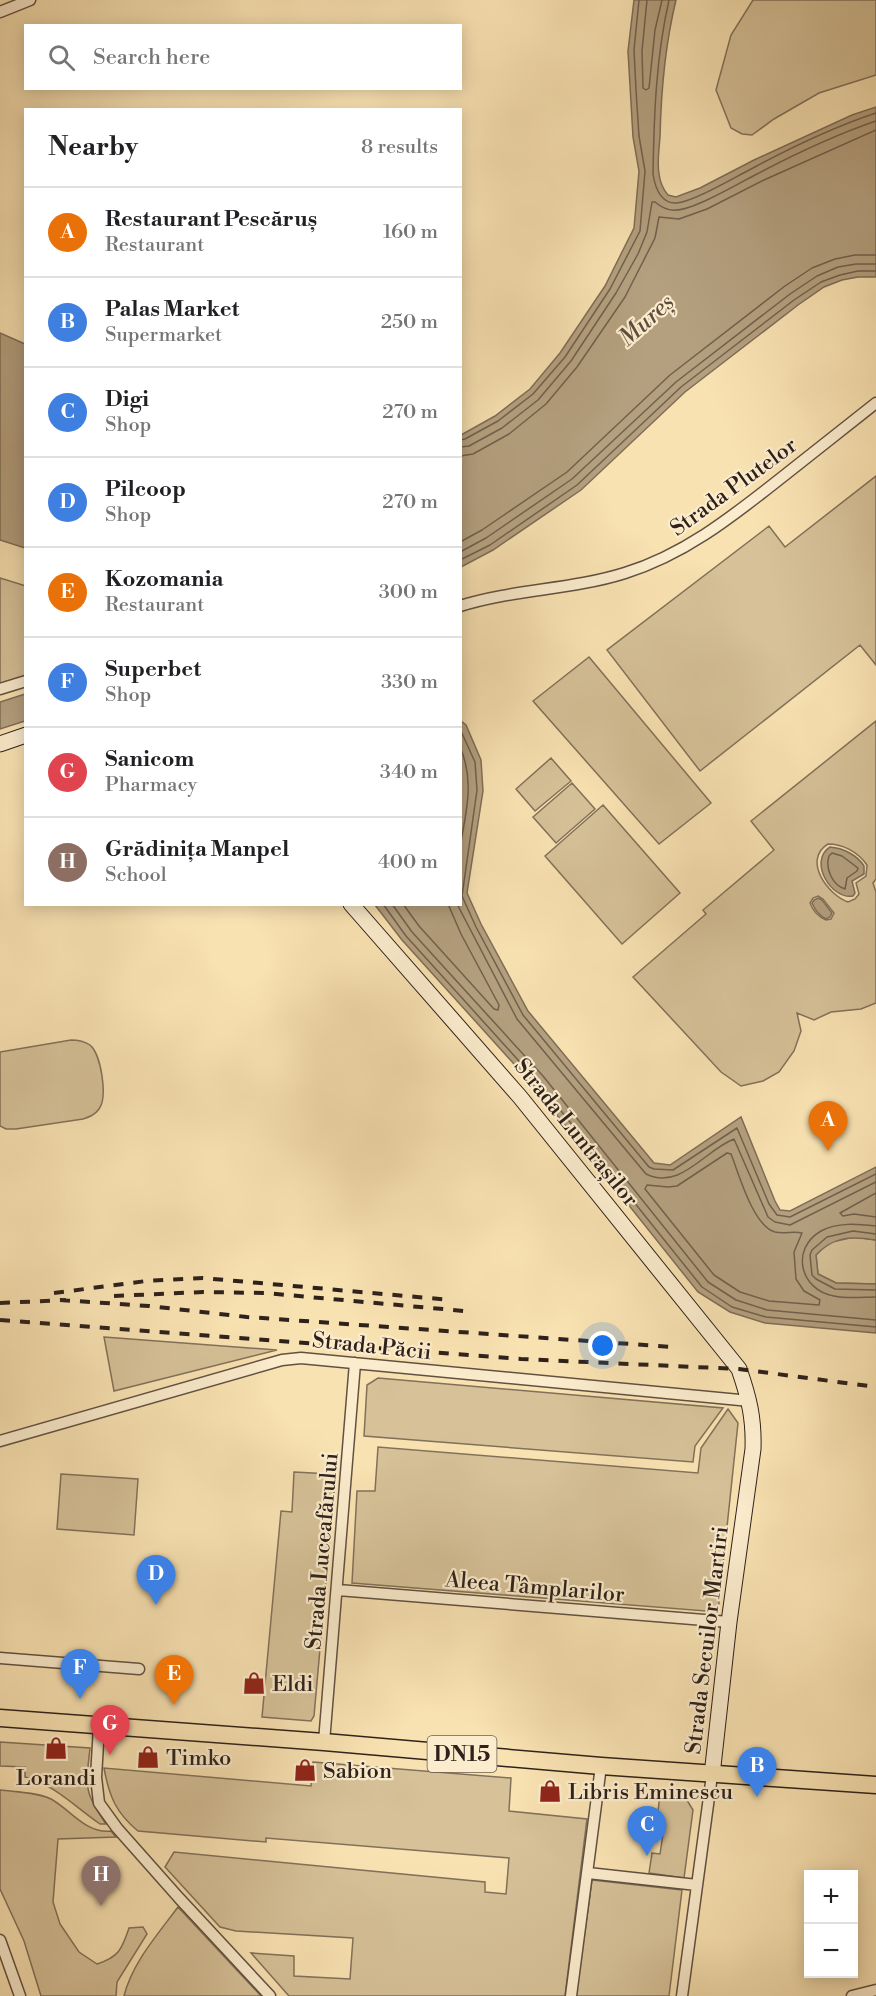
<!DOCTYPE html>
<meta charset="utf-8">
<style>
:root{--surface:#fff;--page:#f6f6f6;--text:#202124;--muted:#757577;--line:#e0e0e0;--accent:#111827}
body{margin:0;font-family:"Libre Bodoni",serif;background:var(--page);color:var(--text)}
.controls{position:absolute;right:18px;bottom:18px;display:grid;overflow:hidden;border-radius:0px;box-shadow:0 3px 15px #0003}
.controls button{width:54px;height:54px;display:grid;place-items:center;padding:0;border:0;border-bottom:2px solid var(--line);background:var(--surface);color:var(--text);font:30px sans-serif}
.you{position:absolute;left:603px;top:1346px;width:21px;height:21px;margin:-15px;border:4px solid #fff;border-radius:50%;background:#1a73e8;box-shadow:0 0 0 9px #1a73e833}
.badge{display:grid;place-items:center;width:39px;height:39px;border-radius:50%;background:var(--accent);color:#fff;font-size:20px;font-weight:700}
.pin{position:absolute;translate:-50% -50px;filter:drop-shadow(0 2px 3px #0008)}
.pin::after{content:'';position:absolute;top:32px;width:21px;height:18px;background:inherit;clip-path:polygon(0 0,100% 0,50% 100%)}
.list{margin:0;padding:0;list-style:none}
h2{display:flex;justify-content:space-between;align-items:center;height:78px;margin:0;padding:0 24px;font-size:26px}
h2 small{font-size:20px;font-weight:400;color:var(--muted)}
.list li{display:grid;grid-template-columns:39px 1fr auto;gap:18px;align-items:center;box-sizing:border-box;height:90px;padding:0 24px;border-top:2px solid var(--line)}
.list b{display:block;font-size:22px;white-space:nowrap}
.list p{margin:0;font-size:20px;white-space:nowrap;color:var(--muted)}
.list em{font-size:20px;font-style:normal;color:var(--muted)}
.icon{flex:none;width:33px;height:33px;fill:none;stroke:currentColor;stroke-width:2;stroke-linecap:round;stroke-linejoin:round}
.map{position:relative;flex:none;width:876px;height:1996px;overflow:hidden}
.search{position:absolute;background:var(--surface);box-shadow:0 3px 15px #0003;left:24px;top:24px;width:438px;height:66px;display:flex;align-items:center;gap:15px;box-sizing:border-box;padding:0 21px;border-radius:0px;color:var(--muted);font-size:22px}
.panel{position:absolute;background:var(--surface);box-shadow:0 3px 15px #0003;left:24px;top:108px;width:438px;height:798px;border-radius:0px}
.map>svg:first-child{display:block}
.green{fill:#d6c198;stroke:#82715a;stroke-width:1.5;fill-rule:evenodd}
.water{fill:#b4a07f;stroke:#7e6d57;stroke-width:1.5}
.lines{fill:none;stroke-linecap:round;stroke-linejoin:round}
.shore{stroke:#71604d;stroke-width:1.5}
.street-casing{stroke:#615141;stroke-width:13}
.secondary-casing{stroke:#2e211b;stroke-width:17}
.primary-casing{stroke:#2e211b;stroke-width:19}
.street{stroke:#fbeccd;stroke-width:10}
.secondary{stroke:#fbeccd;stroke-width:15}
.primary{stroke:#f9e2b2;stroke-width:16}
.rail{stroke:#2e211b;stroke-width:4;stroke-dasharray:10 10;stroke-linecap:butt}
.labels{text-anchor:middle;stroke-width:4.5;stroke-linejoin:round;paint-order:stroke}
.shield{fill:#fbeccd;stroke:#6c5e50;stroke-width:1.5}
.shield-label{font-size:21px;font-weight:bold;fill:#2e211b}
.street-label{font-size:22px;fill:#2e211b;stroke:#fbeccd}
.poi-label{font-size:22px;fill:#2e211b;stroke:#fbeccd;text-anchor:start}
.water-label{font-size:24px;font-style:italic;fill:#5d4d3e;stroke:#fbeccd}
</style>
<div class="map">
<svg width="876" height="1996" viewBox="0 0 876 1996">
<rect width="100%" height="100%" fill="#f9e2b2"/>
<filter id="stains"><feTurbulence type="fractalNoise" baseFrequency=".00333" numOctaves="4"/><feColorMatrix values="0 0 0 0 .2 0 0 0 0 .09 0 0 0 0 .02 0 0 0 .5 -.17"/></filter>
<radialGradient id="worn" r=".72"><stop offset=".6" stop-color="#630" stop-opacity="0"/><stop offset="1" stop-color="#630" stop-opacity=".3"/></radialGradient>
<path class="green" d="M 753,0 L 876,0 L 876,75 L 819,93 L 774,119 L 752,135 L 742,134 L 731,128 L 716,90 L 731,35 Z
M 876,476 L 876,665 L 860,645 L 700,771 L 607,650 L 769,526 L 785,547 Z
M 0,578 L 26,586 L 25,677 L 0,684 Z
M 589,657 L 711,803 L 659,844 L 533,701 Z
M 876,721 L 876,879 L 873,883 L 876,892 L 876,1003 L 861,1009 L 831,1012 L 814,1020 L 797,1013 L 801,1031 L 794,1051 L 779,1072 L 763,1081 L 741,1086 L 721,1072 L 633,977 L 706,914 L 703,910 L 774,850 L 751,821 ZM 828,844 C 843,844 858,852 867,865 L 866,876 L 856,883 L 859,894 L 855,899 L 848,902 C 828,895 802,860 828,844 ZM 818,896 L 823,899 L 834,913 L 831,919 L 826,920 C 819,917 813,911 810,903 L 813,898 Z
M 551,758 L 571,781 L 535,811 L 516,789 Z
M 572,783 L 595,809 L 556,843 L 533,817 Z
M 603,805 L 680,893 L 622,944 L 545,856 Z
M 71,1040 C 78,1040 84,1041 90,1045 C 101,1054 108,1097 99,1109 C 95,1115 89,1117 83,1119 L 16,1129 L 6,1129 L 0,1126 L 0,1052 Z
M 854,1237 L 876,1240 L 876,1284 L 836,1283 L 818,1274 L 816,1255 L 828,1243 Z
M 104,1337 L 277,1350 L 114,1391 Z
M 378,1378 L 723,1408 L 695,1446 L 693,1462 L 364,1436 L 367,1385 Z
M 728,1409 L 738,1423 L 718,1612 L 352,1583 L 357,1491 L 375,1491 L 378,1447 L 698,1473 L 701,1448 Z
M 294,1472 L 331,1474 L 335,1480 L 314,1716 L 311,1721 L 262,1717 L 281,1511 L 292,1512 Z
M 61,1474 L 138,1479 L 134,1535 L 57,1529 Z
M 0,1742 L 90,1748 C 86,1786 83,1791 106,1824 L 100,1824 C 75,1807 55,1785 25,1777 L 25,1767 L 0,1766 Z
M 313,1762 L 511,1778 L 509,1811 L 587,1819 L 565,1996 L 289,1996 L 251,1953 L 294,1956 L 294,1976 L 350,1979 L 353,1938 L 236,1931 L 220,1927 L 165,1867 L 174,1852 L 485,1882 L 485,1892 L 506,1894 L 509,1858 L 266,1838 L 266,1842 L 138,1831 C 116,1813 109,1796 104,1768 L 311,1786 Z
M 0,1790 C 16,1792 36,1792 51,1799 C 71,1810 86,1834 111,1831 L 116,1837 L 58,1839 L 53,1902 L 60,1924 L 79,1952 L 97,1964 C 119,1957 122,1949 129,1928 L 143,1927 L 147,1934 L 117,1982 L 116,1996 L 41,1996 L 24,1941 L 0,1889 Z
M 660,1794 L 685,1797 L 693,1810 L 684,1878 L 649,1873 L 652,1853 L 660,1854 L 665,1821 L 657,1820 Z
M 592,1880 L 682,1890 L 669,1996 L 576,1996 Z
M 178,1907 L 261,1996 L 124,1996 C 132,1963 158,1934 178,1907 Z"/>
<path class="water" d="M 634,0 L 676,0 C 665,45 661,91 660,137 C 659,149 657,163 659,174 C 660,182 663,189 668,195 L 676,197 L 700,188 L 754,160 L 852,115 L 876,107 L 876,277 L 858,277 L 842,280 L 824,287 L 798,305 L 685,392 L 581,490 L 493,550 L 461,567 L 461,435 L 495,416 L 530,389 L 560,353 L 605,286 L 634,228 L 639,171 L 633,137 L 628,51 Z
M 0,333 L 25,344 L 25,548 L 0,540 Z
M 25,694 L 25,721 L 0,729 L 0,702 Z
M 461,721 L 466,725 L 481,760 L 483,791 L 467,893 L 481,924 L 528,1011 L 654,1163 L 670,1165 L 741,1117 L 775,1201 L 780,1210 L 790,1211 L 876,1167 L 876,1240 C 851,1236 834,1236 816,1255 L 818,1274 L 836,1283 L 876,1284 L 876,1333 L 765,1323 L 730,1312 L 698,1292 L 533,1085 L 402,940 L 375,905 L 460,904 Z
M 830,847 C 843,848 857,855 864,866 L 864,874 L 852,881 L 855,893 L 853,896 C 831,900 808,861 830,847 Z
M 818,898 L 822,900 L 832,913 L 830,917 L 826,919 C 820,916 815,910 812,903 L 814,900 Z"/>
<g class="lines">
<path class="shore" d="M 647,0 L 642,51 L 643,88 L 646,90 L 649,88 L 655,30 L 662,0
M 669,0 C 656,57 654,115 653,174 C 655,187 660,204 677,203 C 695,201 735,177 753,168 C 792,147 834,127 876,113
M 460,440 L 465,439 L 498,421 L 533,394 L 565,357 L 610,289 L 640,231 L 645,171 L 639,136 L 636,90 L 634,50 L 639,0
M 460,447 L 469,446 L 502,428 L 538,400 L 571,361 L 616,293 L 638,254 L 647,232 L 652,202 L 655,202 C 661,207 668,211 676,210 C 694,210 739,183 757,174 C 795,154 835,135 876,121
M 460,456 L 473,454 L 509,434 L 546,404 L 577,367 L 625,297 L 655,238 L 659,217 L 679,219 L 707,209 L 764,180 L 876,130
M 460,542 L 482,530 L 567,472 L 670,375 L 785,286 L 812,268 L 835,259 L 855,255 L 876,255
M 460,552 L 486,538 L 572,479 L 676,382 L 790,294 L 817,276 L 838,267 L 856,264 L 876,264
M 460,560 L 490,545 L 577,485 L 681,387 L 794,300 L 821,282 L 840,275 L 858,271 L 876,271
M 460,729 L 475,762 L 477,790 L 462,896 L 476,927 L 523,1015 L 649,1167 L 654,1169 L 673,1170 L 737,1128 L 769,1204 L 777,1215 L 790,1217 L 876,1174
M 460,747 C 475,781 466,812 460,847
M 832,853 L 842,856 L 858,868 L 857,871 L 847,878 L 845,889 C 832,885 825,868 829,856 Z
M 383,904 L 406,936 L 537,1081 L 702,1287 L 732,1307 L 766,1317 L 876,1327
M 392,904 L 412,932 L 543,1076 L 708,1282 L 736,1300 L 767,1310 L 876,1320
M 403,904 L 419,926 L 494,1009 L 498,1010 L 499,1005 L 461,934 L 448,904
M 457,904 L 517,1019 L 646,1174 C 680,1191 705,1150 734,1139 L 768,1217 L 775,1222 L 790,1225 L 876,1182
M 727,1153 L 731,1154 C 739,1174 753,1226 775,1232 C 784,1234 794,1231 802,1233 L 794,1252 L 796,1279 L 804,1291 L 820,1300 L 819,1305 L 769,1301 L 740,1292 L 714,1275 L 645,1189 L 647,1185 L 668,1187 L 677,1186 Z
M 876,1193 L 840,1213 L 843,1216 L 854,1214 L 876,1217
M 876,1226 C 858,1224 837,1222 821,1231 C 790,1249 800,1290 834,1296 C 847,1299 863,1297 876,1297
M 876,1234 L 853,1231 L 827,1237 L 812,1250 L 810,1255 L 812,1275 L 816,1279 L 835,1289 L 876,1290"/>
<g class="street-casing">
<path id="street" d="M 0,12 L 30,0
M 460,606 C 514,589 571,590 625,573 C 683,555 729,519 776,482 C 809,456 843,429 876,403
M 0,689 L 26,681
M 0,1441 L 282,1360 L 301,1358 L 750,1401
M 338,1590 L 729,1622
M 0,1658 L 139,1669
M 99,1727 L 96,1777 L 99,1803 L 117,1828 L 179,1898 L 270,1996
M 324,1742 L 355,1363
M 588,1873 L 697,1885
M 0,1940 L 20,1996
M 571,1996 L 601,1766
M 682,1996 L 712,1775
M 852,1996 L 876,1990"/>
</g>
<g class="secondary-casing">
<path id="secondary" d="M 0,744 L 26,735
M 351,904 L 520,1097 L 739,1369 C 749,1398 754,1418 753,1449 L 729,1622 L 712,1775"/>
</g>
<g class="primary-casing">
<path id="primary" d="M 0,1718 L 324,1742 L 601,1766 L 876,1785"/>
</g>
<use href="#street" class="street"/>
<use href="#secondary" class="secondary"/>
<use href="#primary" class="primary"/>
<path class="rail" d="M 54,1293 L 146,1281 L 203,1278 L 451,1300
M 114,1296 L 203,1292 L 265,1293 L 464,1311
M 60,1300 L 149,1306 L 247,1317 L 673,1347
M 0,1303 L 66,1300
M 0,1320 L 521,1359 L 739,1369 L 876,1387"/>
</g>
<defs>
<g id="shop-bare" transform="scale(1.8)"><path d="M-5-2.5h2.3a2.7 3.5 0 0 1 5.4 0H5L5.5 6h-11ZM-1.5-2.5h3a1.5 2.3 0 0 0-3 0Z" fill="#8f2418" stroke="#fbeccd" stroke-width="2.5" paint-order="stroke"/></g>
</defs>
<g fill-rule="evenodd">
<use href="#shop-bare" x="254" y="1683"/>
<use href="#shop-bare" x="56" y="1748"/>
<use href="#shop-bare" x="148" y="1757"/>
<use href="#shop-bare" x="305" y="1770"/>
<use href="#shop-bare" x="550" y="1791"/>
</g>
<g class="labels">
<rect class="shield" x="427.5" y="1736" width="69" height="36" rx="4.5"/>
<g class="shield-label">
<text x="462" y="1761">DN15</text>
</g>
<g class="street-label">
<text transform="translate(733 486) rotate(-36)" y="8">Strada Plutelor</text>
<text transform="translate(577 1132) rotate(51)" y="8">Strada Luntrașilor</text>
<text transform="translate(372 1345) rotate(6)" y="8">Strada Păcii</text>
<text transform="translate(321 1551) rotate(-85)" y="8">Strada Luceafărului</text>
<text transform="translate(535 1586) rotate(5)" y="8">Aleea Tâmplarilor</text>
<text transform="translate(706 1640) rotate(-83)" y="8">Strada Secuilor Martiri</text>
</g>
<g class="poi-label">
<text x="272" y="1691">Eldi</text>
<text x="166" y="1765">Timko</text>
<text x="323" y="1778">Sabion</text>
<text x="56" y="1785" text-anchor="middle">Lorandi</text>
<text x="568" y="1799">Libris Eminescu</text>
</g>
<g class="water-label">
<text transform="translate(646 320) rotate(-42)" y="8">Mureș</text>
</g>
</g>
<rect width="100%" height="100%" filter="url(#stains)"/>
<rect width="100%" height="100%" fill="url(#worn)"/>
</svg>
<div class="controls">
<button>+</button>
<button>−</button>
</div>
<div class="you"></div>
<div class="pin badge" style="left:828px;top:1151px;background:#e8710a">A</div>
<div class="pin badge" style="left:757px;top:1797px;background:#3f7fe0">B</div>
<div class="pin badge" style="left:647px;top:1856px;background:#3f7fe0">C</div>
<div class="pin badge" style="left:156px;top:1605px;background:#3f7fe0">D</div>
<div class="pin badge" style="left:174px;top:1705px;background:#e8710a">E</div>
<div class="pin badge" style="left:80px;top:1699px;background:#3f7fe0">F</div>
<div class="pin badge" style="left:110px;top:1755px;background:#e0444e">G</div>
<div class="pin badge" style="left:101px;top:1906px;background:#8d6e63">H</div>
<div class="search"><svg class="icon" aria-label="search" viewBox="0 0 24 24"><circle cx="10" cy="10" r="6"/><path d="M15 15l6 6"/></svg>Search here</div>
<section class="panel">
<h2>Nearby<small>8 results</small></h2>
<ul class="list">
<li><span class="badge" style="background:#e8710a">A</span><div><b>Restaurant Pescăruș</b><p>Restaurant</p></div><em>160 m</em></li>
<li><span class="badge" style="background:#3f7fe0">B</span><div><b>Palas Market</b><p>Supermarket</p></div><em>250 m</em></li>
<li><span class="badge" style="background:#3f7fe0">C</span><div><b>Digi</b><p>Shop</p></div><em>270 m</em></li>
<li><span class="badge" style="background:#3f7fe0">D</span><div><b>Pilcoop</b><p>Shop</p></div><em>270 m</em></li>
<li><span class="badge" style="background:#e8710a">E</span><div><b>Kozomania</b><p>Restaurant</p></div><em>300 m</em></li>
<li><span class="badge" style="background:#3f7fe0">F</span><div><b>Superbet</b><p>Shop</p></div><em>330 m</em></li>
<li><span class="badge" style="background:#e0444e">G</span><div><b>Sanicom</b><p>Pharmacy</p></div><em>340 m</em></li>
<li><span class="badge" style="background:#8d6e63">H</span><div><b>Grădinița Manpel</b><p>School</p></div><em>400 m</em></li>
</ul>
</section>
</div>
